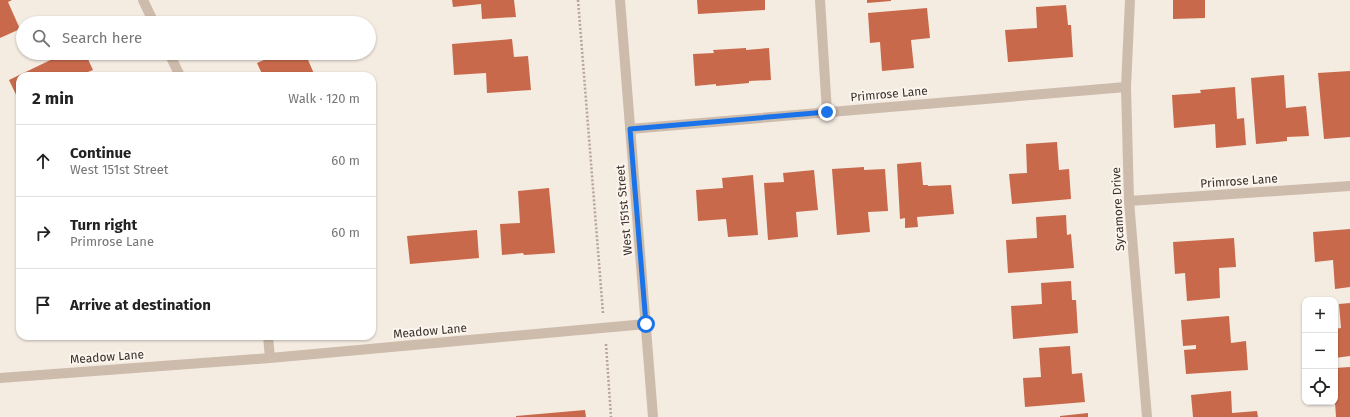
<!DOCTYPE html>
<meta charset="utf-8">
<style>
:root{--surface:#fff;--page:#f6f6f6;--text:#222;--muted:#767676;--line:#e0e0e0}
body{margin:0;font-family:"Fira Sans",sans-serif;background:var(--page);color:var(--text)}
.controls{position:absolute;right:12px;bottom:12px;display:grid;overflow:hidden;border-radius:8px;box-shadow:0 1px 3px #0004}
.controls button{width:36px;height:36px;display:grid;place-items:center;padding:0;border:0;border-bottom:1px solid var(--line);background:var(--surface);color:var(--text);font:20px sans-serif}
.stop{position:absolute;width:12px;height:12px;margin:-9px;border:3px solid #1a73e8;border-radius:50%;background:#fff}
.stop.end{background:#1a73e8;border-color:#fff;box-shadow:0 1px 4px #0008}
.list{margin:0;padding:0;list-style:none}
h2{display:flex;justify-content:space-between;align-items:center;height:52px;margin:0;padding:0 16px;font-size:17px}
h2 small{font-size:13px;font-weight:400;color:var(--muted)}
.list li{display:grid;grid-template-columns:26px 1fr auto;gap:12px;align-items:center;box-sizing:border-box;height:72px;padding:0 16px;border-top:1px solid var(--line)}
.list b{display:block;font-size:15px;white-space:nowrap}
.list p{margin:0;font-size:13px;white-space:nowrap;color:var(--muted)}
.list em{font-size:13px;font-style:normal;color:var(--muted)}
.icon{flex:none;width:22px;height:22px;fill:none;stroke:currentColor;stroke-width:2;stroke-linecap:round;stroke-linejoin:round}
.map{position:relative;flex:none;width:1350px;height:417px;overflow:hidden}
.search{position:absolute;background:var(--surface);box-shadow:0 1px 3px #0004;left:16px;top:16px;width:360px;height:44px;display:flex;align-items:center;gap:10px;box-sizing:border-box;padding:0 14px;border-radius:22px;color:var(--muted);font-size:15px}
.panel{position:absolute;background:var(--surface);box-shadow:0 1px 3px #0004;left:16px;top:72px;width:360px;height:268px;border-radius:12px}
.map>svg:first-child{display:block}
.building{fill:#c8694b}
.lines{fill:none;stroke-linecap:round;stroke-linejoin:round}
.path{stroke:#b9a596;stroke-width:2.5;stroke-dasharray:2 2;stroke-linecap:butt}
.minor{stroke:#cdbbac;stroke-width:10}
.tertiary{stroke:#cdbbac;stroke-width:10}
.route{stroke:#1a73e8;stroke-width:5}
.labels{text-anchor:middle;stroke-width:4;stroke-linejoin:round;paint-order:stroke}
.street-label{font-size:12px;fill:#3b302b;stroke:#fbf5ee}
</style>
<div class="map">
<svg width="1350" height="417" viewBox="0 0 1350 417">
<rect width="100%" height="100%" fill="#f4ebe1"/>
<path class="building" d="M 0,0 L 12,0 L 8,2 L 20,29 L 0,38 Z
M 452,0 L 514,0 L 516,17 L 482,19 L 481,4 L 453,7 Z
M 697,0 L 765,0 L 765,10 L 698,14 Z
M 867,0 L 891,0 L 891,1 L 867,3 Z
M 1173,0 L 1205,0 L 1205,18 L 1173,19 Z
M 1066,5 L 1068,25 L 1071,25 L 1073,57 L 1008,62 L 1005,30 L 1037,28 L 1036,7 Z
M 927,8 L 930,38 L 911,40 L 914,68 L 882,71 L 880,42 L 870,43 L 868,13 Z
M 512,39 L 514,57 L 528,56 L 531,90 L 487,93 L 486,73 L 454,75 L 452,44 Z
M 746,48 L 746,50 L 769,48 L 771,80 L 749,81 L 749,83 L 716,86 L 716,84 L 695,86 L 693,54 L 714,53 L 713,50 Z
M 65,53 L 75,53 L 78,59 L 86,55 L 93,70 L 88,72 L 90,76 L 20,76 L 20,103 L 9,80 Z
M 280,53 L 305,53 L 315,76 L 263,76 L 257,63 Z
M 1350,71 L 1350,137 L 1324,139 L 1318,73 Z
M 1284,75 L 1286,108 L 1306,106 L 1309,136 L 1287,137 L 1287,141 L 1256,144 L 1251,78 Z
M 1235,87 L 1237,119 L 1244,118 L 1246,145 L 1216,148 L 1215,124 L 1174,128 L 1172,95 L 1201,93 L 1200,90 Z
M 1057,142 L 1059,170 L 1069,169 L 1071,199 L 1012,204 L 1009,174 L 1027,173 L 1026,144 Z
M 921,162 L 923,185 L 928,185 L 928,186 L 951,185 L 954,214 L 917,217 L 918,227 L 905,228 L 905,218 L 900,219 L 897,164 Z
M 864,167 L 864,170 L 885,169 L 888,211 L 868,212 L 870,232 L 837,235 L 832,169 Z
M 814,170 L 818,210 L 796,212 L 798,237 L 768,240 L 764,183 L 784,182 L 783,173 Z
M 753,175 L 758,235 L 728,237 L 726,219 L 698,221 L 696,190 L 723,188 L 722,178 Z
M 549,188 L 555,253 L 524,255 L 523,253 L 502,255 L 500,224 L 520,223 L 518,191 Z
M 1066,215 L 1067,235 L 1071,234 L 1074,268 L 1008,273 L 1006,240 L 1037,238 L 1036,217 Z
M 1350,229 L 1350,287 L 1335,289 L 1333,260 L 1315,262 L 1313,232 Z
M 477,230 L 479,258 L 410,264 L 407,236 Z
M 1234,238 L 1236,267 L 1219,268 L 1220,298 L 1187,301 L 1185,273 L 1175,274 L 1173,242 Z
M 1071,281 L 1072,300 L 1076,300 L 1078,333 L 1013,339 L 1011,306 L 1042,304 L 1041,283 Z
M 1350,303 L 1350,356 L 1335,358 L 1335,329 L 1341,328 L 1339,304 Z
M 1229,316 L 1231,343 L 1246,341 L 1248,370 L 1186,374 L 1184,350 L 1196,349 L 1196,345 L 1183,346 L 1181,320 Z
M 1070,346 L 1072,374 L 1082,373 L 1085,402 L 1025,407 L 1023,378 L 1041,377 L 1039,348 Z
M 1350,367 L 1350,417 L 1336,417 L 1335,402 L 1335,368 Z
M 1231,391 L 1232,413 L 1257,411 L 1258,417 L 1193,417 L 1191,395 Z
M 585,410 L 586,417 L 516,417 L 516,416 Z
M 1088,413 L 1088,417 L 1060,417 L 1060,416 Z"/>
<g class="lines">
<path class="path" d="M 578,0 L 603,313
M 606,344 L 611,417"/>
<path class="minor" d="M 143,0 L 154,23
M 820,0 L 827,112
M 1130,0 L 1126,87 L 1129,201 L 1147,417
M 169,53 L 180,76
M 630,129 L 1126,87
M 1129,201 L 1350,186
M 268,336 L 270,358
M 0,378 L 270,358 L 646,324"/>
<path class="tertiary" d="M 620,0 L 653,417"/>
</g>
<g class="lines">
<path class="route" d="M 646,324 L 630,129 L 827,112"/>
</g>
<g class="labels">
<g class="street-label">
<text transform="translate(889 94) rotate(-5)" y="4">Primrose Lane</text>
<text transform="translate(1239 181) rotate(-4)" y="4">Primrose Lane</text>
<text transform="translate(1118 209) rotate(-93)" y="4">Sycamore Drive</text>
<text transform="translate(624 210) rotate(-95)" y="4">West 151st Street</text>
<text transform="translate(430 331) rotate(-5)" y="4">Meadow Lane</text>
<text transform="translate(107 357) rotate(-4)" y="4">Meadow Lane</text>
</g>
</g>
</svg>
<div class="controls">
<button>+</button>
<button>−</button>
<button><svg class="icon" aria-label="locate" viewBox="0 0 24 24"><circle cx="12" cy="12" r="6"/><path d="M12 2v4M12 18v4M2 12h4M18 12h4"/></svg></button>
</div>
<div class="stop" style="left:646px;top:324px"></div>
<div class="stop end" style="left:827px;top:112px"></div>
<div class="search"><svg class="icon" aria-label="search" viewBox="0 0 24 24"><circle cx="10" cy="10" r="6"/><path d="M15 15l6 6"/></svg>Search here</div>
<section class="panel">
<h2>2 min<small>Walk · 120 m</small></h2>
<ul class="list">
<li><svg class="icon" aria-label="ahead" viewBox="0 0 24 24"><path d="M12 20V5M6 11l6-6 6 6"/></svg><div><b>Continue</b><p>West 151st Street</p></div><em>60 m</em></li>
<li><svg class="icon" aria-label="right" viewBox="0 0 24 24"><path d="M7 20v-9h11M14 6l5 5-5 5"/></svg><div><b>Turn right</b><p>Primrose Lane</p></div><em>60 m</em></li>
<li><svg class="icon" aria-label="arrive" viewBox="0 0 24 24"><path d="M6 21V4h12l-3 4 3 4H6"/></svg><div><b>Arrive at destination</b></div></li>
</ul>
</section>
</div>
